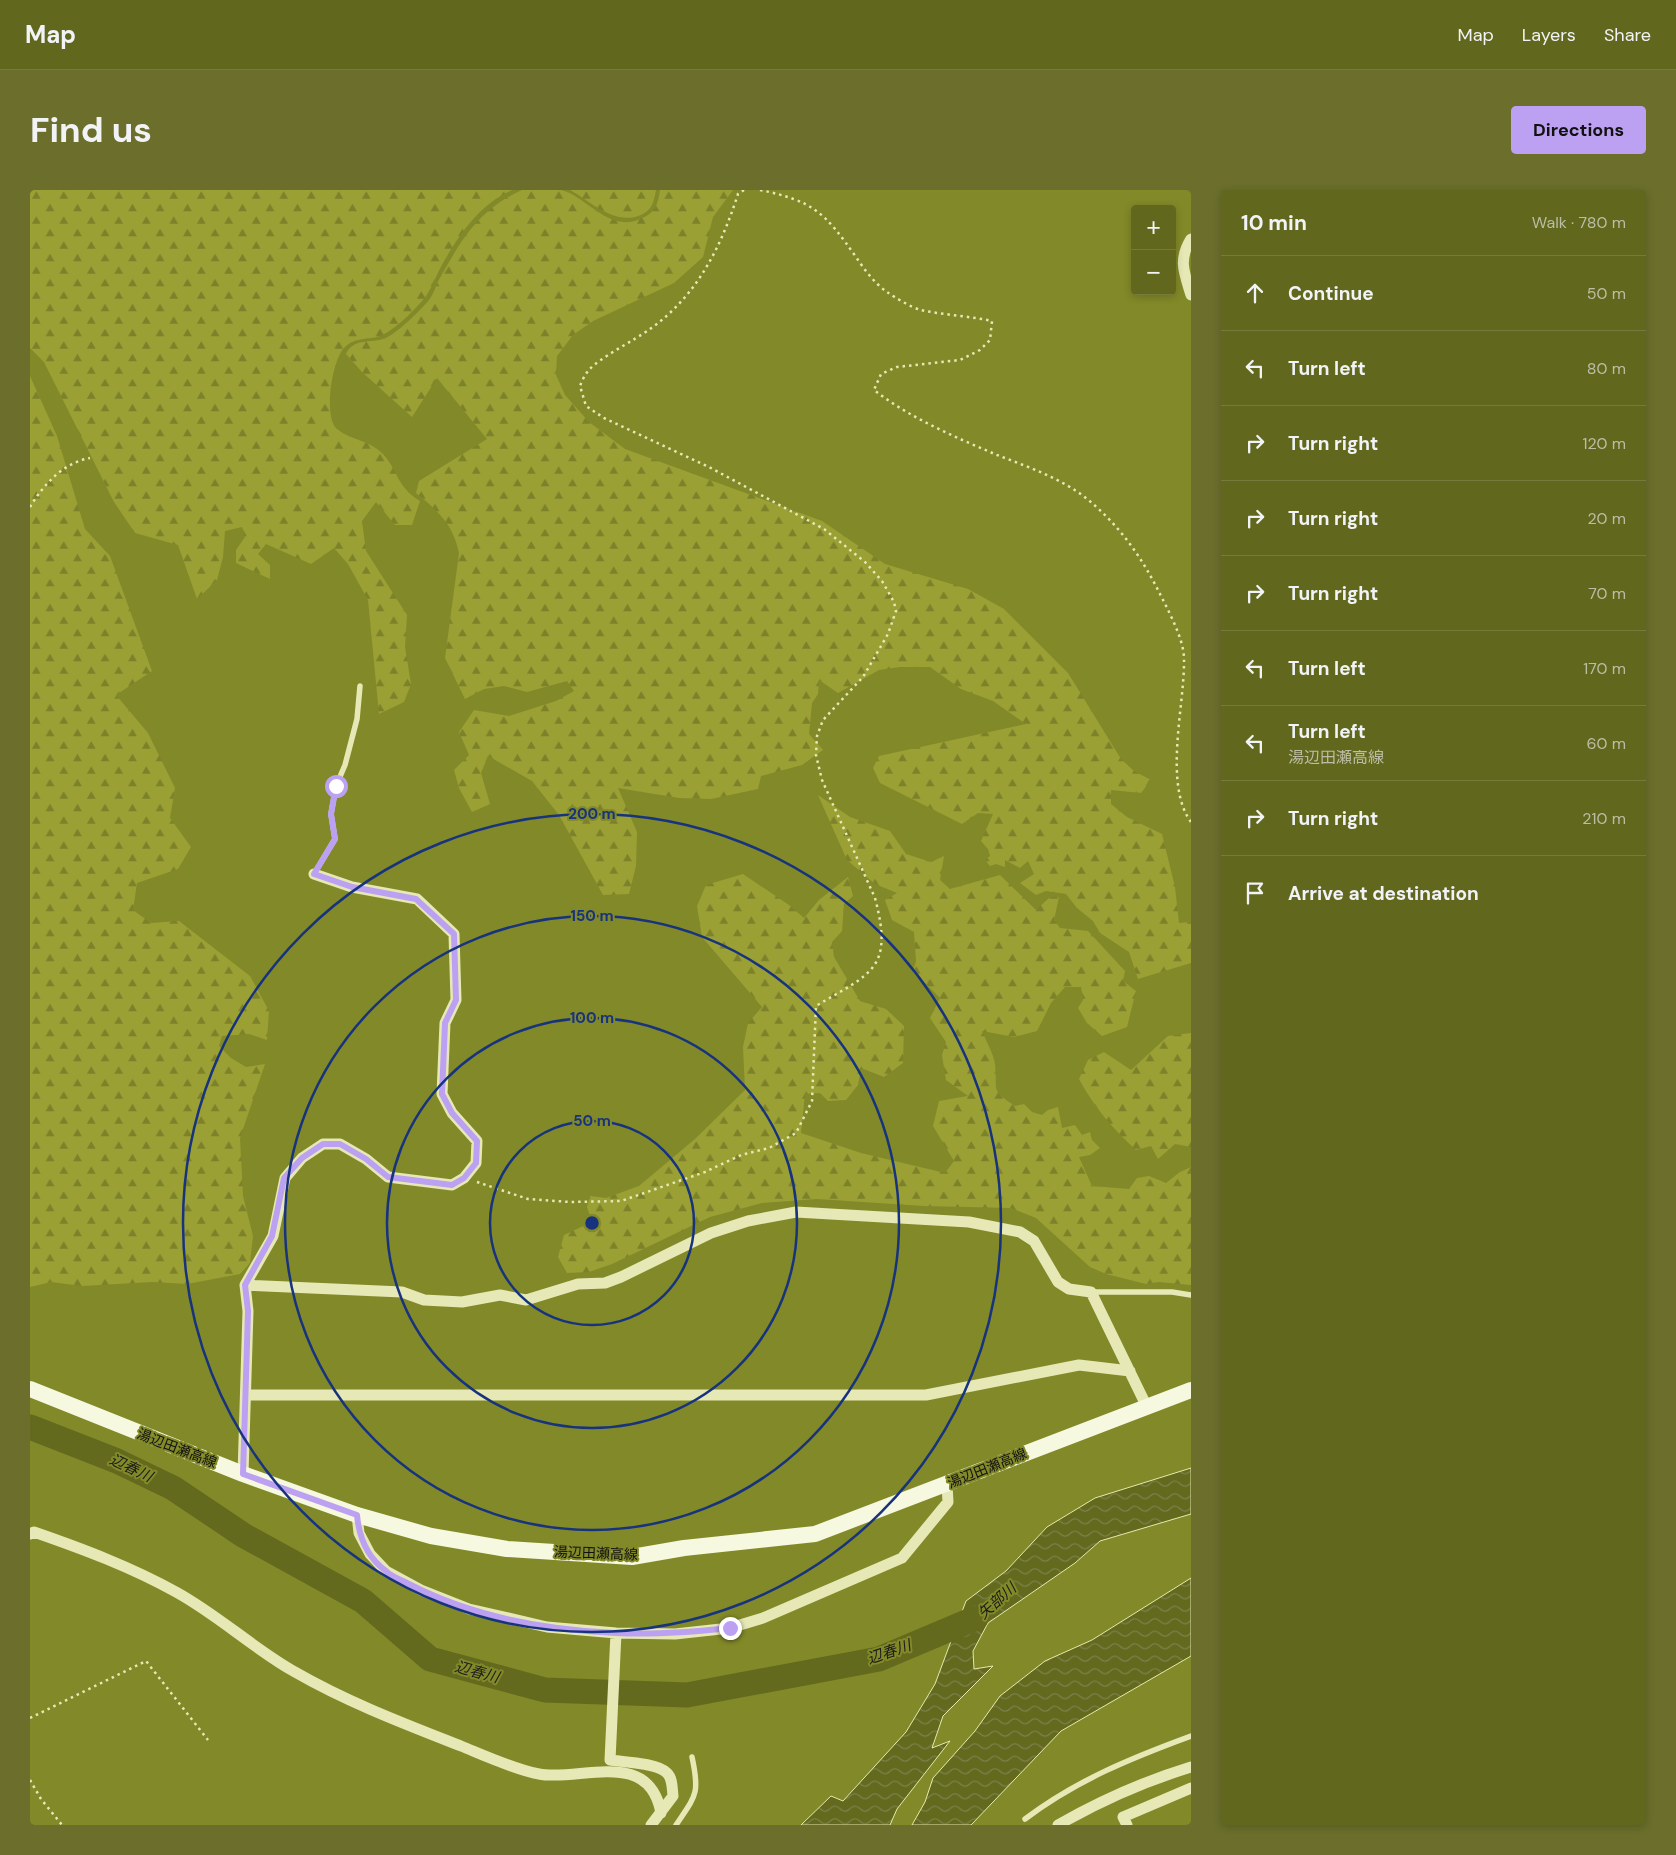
<!DOCTYPE html>
<meta charset="utf-8">
<style>
:root{--surface:#62671e;--page:#6b6f2b;--text:#f1f3f6;--muted:#bbbea4;--line:#767b3c;--accent:#bca0f2}
body{margin:0;font-family:"DM Sans","Noto Sans JP",sans-serif;background:var(--page);color:var(--text)}
.controls{position:absolute;right:15px;top:15px;display:grid;overflow:hidden;border-radius:5px;box-shadow:0 2px 8px #0003}
.controls button{width:45px;height:45px;display:grid;place-items:center;padding:0;border:0;border-bottom:1px solid var(--line);background:var(--surface);color:var(--text);font:25px sans-serif}
.stop{position:absolute;width:15px;height:15px;margin:-11px;border:4px solid #bca0f2;border-radius:50%;background:#fff}
.stop.end{background:#bca0f2;border-color:#fff;box-shadow:0 1px 5px #0008}
.list{margin:0;padding:0;list-style:none}
h2{display:flex;justify-content:space-between;align-items:center;height:65px;margin:0;padding:0 20px;font-size:21px}
h2 small{font-size:16px;font-weight:400;color:var(--muted)}
.list li{display:grid;grid-template-columns:32px 1fr auto;gap:15px;align-items:center;box-sizing:border-box;height:75px;padding:0 20px;border-top:1px solid var(--line)}
.list b{display:block;font-size:19px;white-space:nowrap}
.list p{margin:0;font-size:16px;white-space:nowrap;color:var(--muted)}
.list em{font-size:16px;font-style:normal;color:var(--muted)}
.icon{flex:none;width:28px;height:28px;fill:none;stroke:currentColor;stroke-width:2;stroke-linecap:round;stroke-linejoin:round}
.map{position:relative;flex:none;width:1161px;height:1635px;overflow:hidden;border-radius:5px}
header{display:flex;align-items:center;gap:30px;box-sizing:border-box;height:70px;padding:0 25px;background:var(--surface);border-bottom:1px solid var(--line)}
header strong{font-size:24px}
nav{display:flex;gap:28px;margin-inline-start:auto;font-size:18px}
.intro{display:flex;align-items:center;justify-content:space-between;box-sizing:border-box;height:120px;padding:0 30px}
h1{margin:0;font-size:35px}
.button{padding:12px 22px;border-radius:5px;background:var(--accent);color:#111;font-size:18px;font-weight:700}
main{display:flex;gap:30px;padding:0 30px}
aside{flex:1;background:var(--surface);border-radius:5px;box-shadow:0 2px 8px #0003}
.map>svg:first-child{display:block}
.forest{fill:url(#forest-firs)}
.water{fill:url(#water-waves);stroke:#e6e9aa}
.lines{fill:none;stroke-linecap:round;stroke-linejoin:round}
.river{stroke:#63691d;stroke-width:25}
.path{stroke:#e6e9b5;stroke-width:2.5;stroke-dasharray:2.5 4;stroke-linecap:butt}
.service{stroke:#e6e9b5;stroke-width:5.5}
.minor{stroke:#e6e9b5;stroke-width:11}
.secondary{stroke:#f6f8df;stroke-width:16}
.route{stroke:#bca0f2;stroke-width:6}
.ring{fill:none;stroke:#18337e;stroke-width:2.5}
.labels{text-anchor:middle;stroke-width:4;stroke-linejoin:round;paint-order:stroke}
.street-label{font-size:14px;fill:#111;stroke:#828928}
.water-label{font-size:15px;font-style:italic;fill:#1c1c1a;stroke:#828928}
.centre{fill:#18337e;stroke:#828928;stroke-width:2.5}
.ring-label{font-size:15px;text-anchor:middle;font-weight:bold;fill:#18337e;stroke:#828928;stroke-width:4;stroke-linejoin:round;paint-order:stroke}
</style>
<header>
<strong>Map</strong>
<nav><a>Map</a><a>Layers</a><a>Share</a></nav>
</header>
<div class="intro"><h1>Find us</h1><a class="button">Directions</a></div>
<main>
<div class="map">
<svg width="1161" height="1635" viewBox="0 0 1161 1635">
<defs>
<pattern id="forest-firs" width="22" height="20" patternUnits="userSpaceOnUse" patternTransform="scale(1.25)"><rect width="22" height="20" fill="#9aa033"/><path d="M5 1l3.5 6h-7zM16 11l3.5 6h-7z" fill="#7c812a"/></pattern>
<pattern id="water-waves" width="16" height="10" patternUnits="userSpaceOnUse" patternTransform="scale(1.25)"><rect width="16" height="10" fill="#63691d"/><path d="M0 5q4-4 8 0t8 0" fill="none" stroke="#7c814c"/></pattern>
</defs>
<rect width="100%" height="100%" fill="#828928"/>
<path class="forest" d="M 0,0 L 482,0 C 450,14 430,43 413,73 C 407,83 403,96 396,106 C 387,118 364,141 350,146 C 338,150 325,147 315,157 C 302,168 293,228 307,239 C 322,251 338,249 353,264 C 369,282 366,296 390,311 L 382,335 L 365,335 L 346,312 L 332,331 L 336,361 L 377,425 L 375,457 L 381,494 L 374,512 L 349,524 L 338,410 L 318,374 L 304,358 L 281,374 L 236,354 L 228,364 L 240,375 L 240,389 L 206,373 L 206,360 L 215,347 L 212,337 L 195,341 L 193,367 L 187,390 L 167,409 L 148,355 L 105,343 L 84,312 L 14,172 L 0,158 Z
M 492,0 C 504,0 519,0 531,0 C 557,6 578,43 610,29 C 625,23 628,15 630,0 L 703,0 L 683,27 L 673,67 L 644,93 L 563,131 L 543,145 L 527,166 L 526,185 L 535,205 L 559,232 L 595,259 L 792,331 L 855,374 L 938,399 L 974,419 L 1038,483 L 1091,569 L 1104,581 L 1121,590 L 1111,603 L 1081,600 L 1081,614 L 1097,627 L 1132,644 L 1145,697 L 1149,733 L 1161,732 L 1161,773 L 1108,789 L 1099,762 L 1070,743 L 1063,731 L 1047,718 L 1036,704 L 1016,701 L 1006,705 L 990,693 L 1004,684 L 998,671 L 990,678 L 975,670 L 975,677 L 966,674 L 960,676 L 955,670 L 960,666 L 958,659 L 951,651 L 963,624 L 948,623 L 932,634 L 850,593 L 843,578 L 849,566 L 996,534 L 963,511 L 931,499 L 900,477 L 870,477 L 849,480 L 808,503 L 789,490 L 788,504 L 782,513 L 779,544 L 793,560 L 772,575 L 731,586 L 728,599 L 681,609 L 649,608 L 588,598 L 607,642 L 606,676 L 599,704 L 573,705 L 529,625 L 502,591 L 458,566 L 451,583 L 460,614 L 442,622 L 429,598 L 424,580 L 439,565 L 429,542 L 444,520 L 479,526 L 526,511 L 544,501 L 537,491 L 497,502 L 474,496 L 454,499 L 435,509 L 415,468 L 429,363 C 423,334 408,321 386,303 L 389,291 L 457,249 L 407,188 L 382,227 L 332,182 L 316,164 C 324,147 341,154 356,148 C 367,143 391,120 399,110 C 404,104 406,94 411,86 C 433,47 450,19 492,0 Z
M 540,0 L 626,0 C 624,12 622,20 611,25 C 584,36 562,12 540,0 Z
M 0,186 L 27,246 L 55,339 L 80,366 L 122,481 L 86,505 L 118,543 L 145,598 L 140,628 L 161,657 L 148,679 L 107,693 L 103,720 L 121,733 L 149,731 L 220,786 L 239,821 L 237,850 L 219,844 L 192,846 L 189,856 L 201,868 L 216,877 L 235,874 L 210,948 L 213,1006 L 223,1046 L 220,1073 L 210,1084 L 157,1094 L 122,1092 L 52,1096 L 21,1092 L 0,1097 Z
M 788,605 L 820,627 L 860,641 L 876,664 L 901,672 L 914,666 L 910,690 L 920,699 L 970,685 L 1006,720 L 1019,708 L 1029,707 L 1024,730 L 1030,738 L 1058,741 L 1095,781 L 1093,791 L 1106,801 L 1097,837 L 1072,846 L 1057,833 L 1048,818 L 1053,810 L 1051,797 L 1035,797 L 1021,813 L 1007,841 L 984,847 L 952,841 C 956,851 963,863 965,874 C 968,902 959,898 985,916 L 994,914 L 1002,922 L 1012,925 L 1018,920 L 1028,917 L 1032,938 L 1045,935 L 1052,945 L 1060,942 L 1062,950 L 1070,958 L 1060,965 L 1049,967 L 1062,996 L 1099,999 L 1107,988 L 1119,986 L 1136,993 L 1150,982 L 1161,977 L 1161,1095 L 1129,1092 L 1116,1094 L 1076,1084 L 1060,1077 L 1006,1028 L 981,1018 L 894,1016 L 787,1009 L 732,1013 L 680,1027 L 582,1074 L 559,1082 L 537,1083 L 528,1067 L 534,1045 L 562,1032 L 557,1017 L 560,1006 L 576,1008 L 609,996 L 665,949 L 715,900 L 713,857 L 718,833 L 732,817 L 672,747 L 667,716 L 676,695 L 713,684 L 759,715 L 774,728 L 789,710 L 818,687 L 823,706 L 814,714 L 812,741 L 802,752 L 804,767 L 830,811 L 856,819 L 874,836 L 873,873 L 854,887 L 831,878 L 828,895 L 816,910 L 798,911 L 790,903 L 775,904 L 771,943 L 831,963 L 915,983 L 924,971 L 903,936 L 909,911 L 938,906 L 916,890 L 912,865 L 916,852 L 900,828 L 910,808 L 883,781 L 886,771 L 884,742 L 862,730 L 855,710 L 867,703 L 845,694 L 817,670 Z
M 1161,843 L 1161,957 L 1145,954 L 1128,969 L 1121,956 L 1106,960 C 1082,938 1064,917 1049,889 L 1058,870 L 1074,862 L 1101,880 L 1138,846 Z"/>
<path class="water" d="M 1161,1278 L 1161,1324 L 1070,1351 L 1045,1373 L 958,1433 L 943,1461 L 944,1479 L 963,1476 L 913,1526 L 902,1558 L 920,1551 L 867,1619 L 860,1635 L 771,1635 L 801,1606 L 813,1611 L 876,1542 L 905,1494 L 936,1411 L 976,1381 L 1017,1337 L 1065,1308 Z
M 1161,1388 L 1161,1466 L 1031,1541 L 941,1635 L 882,1635 L 895,1612 L 903,1588 L 945,1541 L 970,1506 L 1015,1471 L 1062,1450 Z"/>
<g class="lines">
<path class="river" d="M 0,1237 L 87,1271 L 143,1298 L 213,1345 L 333,1411 L 400,1469 L 515,1500 L 657,1505 L 849,1469 L 946,1428"/>
<path class="path" d="M 730,0 C 784,11 795,23 826,67 C 834,79 845,94 857,102 C 866,108 880,117 891,120 C 914,125 939,126 962,131 L 960,150 L 950,160 L 930,170 L 867,177 L 851,184 L 844,200 C 880,228 925,247 967,265 C 996,276 1027,287 1052,305 C 1086,331 1110,364 1129,402 C 1138,420 1154,449 1154,469 C 1155,514 1133,594 1161,632
M 0,317 C 14,294 33,273 60,268
M 447,992 L 498,1009 L 540,1012 L 591,1011 L 675,982 L 711,965 L 739,958 L 766,943 L 782,911 L 786,816 C 841,783 864,780 845,708 L 792,590 L 786,565 L 787,546 L 793,530 L 833,487 L 858,444 L 866,421 L 864,412 L 852,391 L 835,372 L 794,339 L 679,277 L 574,228 L 556,216 L 550,196 C 552,191 555,184 559,180 C 569,168 605,150 620,139 C 667,106 691,57 708,4 L 714,0
M 0,1528 L 116,1471 L 178,1550
M 0,1590 L 11,1609 L 32,1635"/>
<path class="service" d="M 284,684 L 305,649 L 301,624 L 306,596 L 315,575 L 327,529 L 330,496
M 1061,1102 L 1142,1102 L 1161,1105
M 995,1629 C 1047,1590 1101,1568 1161,1546
M 646,1635 C 666,1605 670,1604 662,1567"/>
<path class="minor" d="M 1161,49 C 1148,70 1154,82 1161,105
M 215,1095 L 372,1102 L 394,1110 L 432,1112 L 470,1105 L 496,1110 L 548,1094 L 575,1093 L 591,1087 L 681,1043 L 718,1031 L 766,1022 L 939,1032 L 990,1042 L 1004,1051 L 1028,1092 L 1039,1099 L 1061,1102 L 1116,1215
M 217,1205 L 896,1205 L 1049,1175 L 1100,1181
M 213,1284 L 218,1121 L 215,1095 L 243,1046 L 255,988 L 272,968 L 293,954 L 310,954 L 336,969 L 358,987 L 422,995 L 434,988 L 446,973 L 447,951 L 422,923 L 412,904 L 415,833 L 426,810 L 424,744 L 387,709 L 322,697 L 284,684
M 327,1325 L 329,1343 L 340,1364 L 356,1381 L 391,1400 L 439,1419 L 517,1437 L 586,1443 L 645,1444 L 700,1438 L 733,1428 L 872,1368 L 918,1312 L 917,1295
M 0,1344 L 4,1342 C 53,1359 101,1377 146,1402 C 188,1425 224,1459 265,1482 C 317,1512 375,1534 431,1556 C 453,1565 486,1580 509,1584 C 549,1592 619,1557 631,1623
M 586,1443 L 580,1570 C 594,1572 628,1573 637,1583 C 643,1589 642,1599 643,1606 L 621,1635
M 1028,1635 C 1070,1611 1115,1591 1161,1577
M 1097,1635 L 1093,1627 L 1161,1598"/>
<path class="secondary" d="M 0,1199 L 213,1284 L 327,1325 L 401,1346 L 477,1359 L 602,1367 L 654,1358 L 785,1344 L 1161,1200"/>
</g>
<g class="lines">
<path class="route" d="M 306,596 L 301,624 L 305,649 L 284,684 L 322,697 L 386,709 L 424,744 L 426,810 L 415,833 L 412,904 L 422,923 L 447,951 L 446,973 L 434,988 L 422,995 L 358,987 L 336,969 L 310,954 L 293,954 L 272,968 L 254,988 L 242,1046 L 215,1095 L 218,1121 L 213,1284 L 327,1325 C 329,1347 338,1368 356,1381 C 362,1387 372,1390 379,1394 C 441,1426 516,1440 586,1443 C 624,1445 662,1442 700,1438"/>
</g>
<g class="ring">
<circle cx="562" cy="1033" r="102"/>
<circle cx="562" cy="1033" r="205"/>
<circle cx="562" cy="1033" r="307"/>
<circle cx="562" cy="1033" r="409"/>
</g>
<g class="labels">
<g class="street-label">
<text transform="translate(147 1258) rotate(21)" y="5">湯辺田瀬高線</text>
<text transform="translate(957 1278) rotate(-22)" y="5">湯辺田瀬高線</text>
<text transform="translate(566 1363) rotate(2)" y="5">湯辺田瀬高線</text>
</g>
<g class="water-label">
<text transform="translate(101 1278) rotate(25)" y="5">辺春川</text>
<text transform="translate(967 1411) rotate(-42)" y="5">矢部川</text>
<text transform="translate(859 1462) rotate(-19)" y="5">辺春川</text>
<text transform="translate(447 1482) rotate(15)" y="5">辺春川</text>
</g>
</g>
<circle cx="562" cy="1033" r="8" class="centre"/>
<g class="ring-label">
<text x="562" y="629">200 m</text>
<text x="562" y="731">150 m</text>
<text x="562" y="833">100 m</text>
<text x="562" y="936">50 m</text>
</g>
</svg>
<div class="controls">
<button>+</button>
<button>−</button>
</div>
<div class="stop" style="left:306px;top:596px"></div>
<div class="stop end" style="left:700px;top:1438px"></div>
</div>
<aside>
<h2>10 min<small>Walk · 780 m</small></h2>
<ul class="list">
<li><svg class="icon" aria-label="ahead" viewBox="0 0 24 24"><path d="M12 20V5M6 11l6-6 6 6"/></svg><div><b>Continue</b></div><em>50 m</em></li>
<li><svg class="icon" aria-label="left" viewBox="0 0 24 24"><path d="M17 20v-9H6M10 6l-5 5 5 5"/></svg><div><b>Turn left</b></div><em>80 m</em></li>
<li><svg class="icon" aria-label="right" viewBox="0 0 24 24"><path d="M7 20v-9h11M14 6l5 5-5 5"/></svg><div><b>Turn right</b></div><em>120 m</em></li>
<li><svg class="icon" aria-label="right" viewBox="0 0 24 24"><path d="M7 20v-9h11M14 6l5 5-5 5"/></svg><div><b>Turn right</b></div><em>20 m</em></li>
<li><svg class="icon" aria-label="right" viewBox="0 0 24 24"><path d="M7 20v-9h11M14 6l5 5-5 5"/></svg><div><b>Turn right</b></div><em>70 m</em></li>
<li><svg class="icon" aria-label="left" viewBox="0 0 24 24"><path d="M17 20v-9H6M10 6l-5 5 5 5"/></svg><div><b>Turn left</b></div><em>170 m</em></li>
<li><svg class="icon" aria-label="left" viewBox="0 0 24 24"><path d="M17 20v-9H6M10 6l-5 5 5 5"/></svg><div><b>Turn left</b><p>湯辺田瀬高線</p></div><em>60 m</em></li>
<li><svg class="icon" aria-label="right" viewBox="0 0 24 24"><path d="M7 20v-9h11M14 6l5 5-5 5"/></svg><div><b>Turn right</b></div><em>210 m</em></li>
<li><svg class="icon" aria-label="arrive" viewBox="0 0 24 24"><path d="M6 21V4h12l-3 4 3 4H6"/></svg><div><b>Arrive at destination</b></div></li>
</ul>
</aside>
</main>
